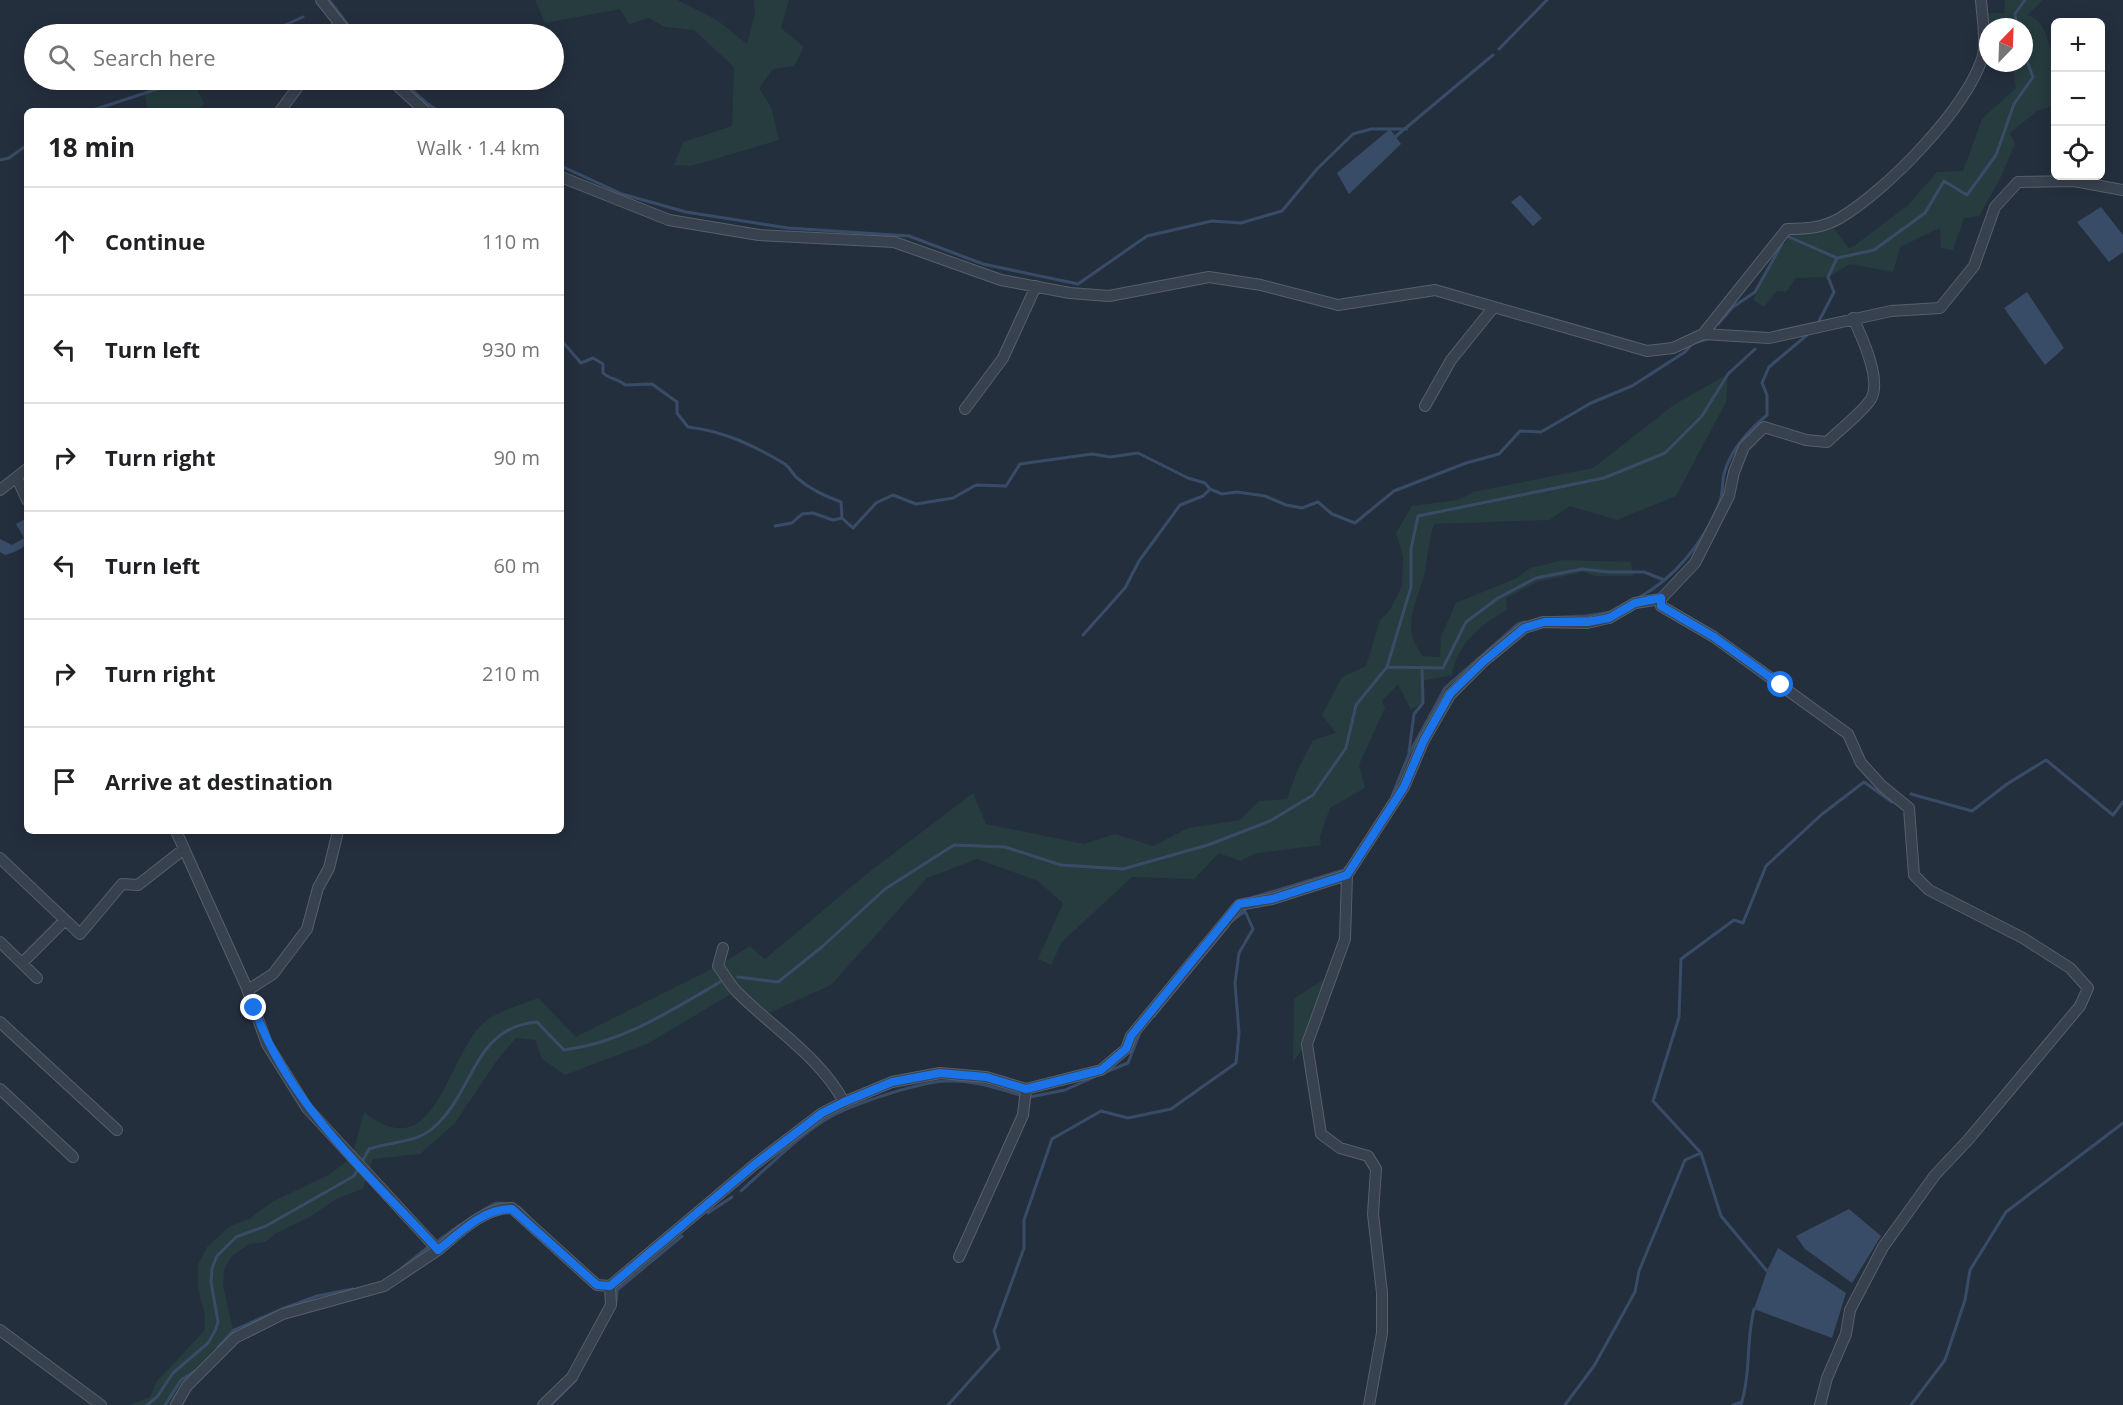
<!DOCTYPE html>
<meta charset="utf-8">
<style>
:root{--surface:#fff;--page:#f6f6f6;--text:#202124;--muted:#757577;--line:#e0e0e0}
body{margin:0;font-family:"Open Sans",sans-serif;background:var(--page);color:var(--text)}
.controls{position:absolute;right:18px;top:18px;display:grid;overflow:hidden;border-radius:9px;box-shadow:0 3px 15px #0003}
.controls button{width:54px;height:54px;display:grid;place-items:center;padding:0;border:0;border-bottom:2px solid var(--line);background:var(--surface);color:var(--text);font:30px sans-serif}
.compass{position:absolute;left:1979px;top:18px;width:54px;height:54px;border-radius:50%;background:var(--surface);box-shadow:0 3px 15px #0003;rotate:23deg}
.stop{position:absolute;width:18px;height:18px;margin:-14px;border:4px solid #1a73e8;border-radius:50%;background:#fff}
.stop.end{background:#1a73e8;border-color:#fff;box-shadow:0 2px 6px #0008}
.list{margin:0;padding:0;list-style:none}
h2{display:flex;justify-content:space-between;align-items:center;height:78px;margin:0;padding:0 24px;font-size:26px}
h2 small{font-size:20px;font-weight:400;color:var(--muted)}
.list li{display:grid;grid-template-columns:39px 1fr auto;gap:18px;align-items:center;box-sizing:border-box;height:108px;padding:0 24px;border-top:2px solid var(--line)}
.list b{display:block;font-size:22px;white-space:nowrap}
.list em{font-size:20px;font-style:normal;color:var(--muted)}
.icon{flex:none;width:33px;height:33px;fill:none;stroke:currentColor;stroke-width:2;stroke-linecap:round;stroke-linejoin:round}
.map{position:relative;flex:none;width:2123px;height:1405px;overflow:hidden}
.search{position:absolute;background:var(--surface);box-shadow:0 3px 15px #0003;left:24px;top:24px;width:540px;height:66px;display:flex;align-items:center;gap:15px;box-sizing:border-box;padding:0 21px;border-radius:33px;color:var(--muted);font-size:22px}
.panel{position:absolute;background:var(--surface);box-shadow:0 3px 15px #0003;left:24px;top:108px;width:540px;height:726px;border-radius:9px}
.map>svg:first-child{display:block}
.green{fill:#263c3f}
.water{fill:#394c67}
.lines{fill:none;stroke-linecap:round;stroke-linejoin:round}
.stream{stroke:#394c67;stroke-width:3}
.minor-casing{stroke:#565f6c;stroke-width:12}
.minor{stroke:#38414e;stroke-width:10}
.route{stroke:#1a73e8;stroke-width:8}
</style>
<div class="map">
<svg width="2123" height="1405" viewBox="0 0 2123 1405">
<rect width="100%" height="100%" fill="#242f3e"/>
<path class="green" d="M 535,0 L 677,0 L 717,20 L 747,44 L 755,13 L 754,0 L 789,0 L 781,28 L 804,47 L 794,66 L 773,69 L 759,88 L 771,107 L 779,140 L 691,166 L 674,165 L 683,142 L 732,126 L 734,67 L 694,30 L 665,27 L 649,18 L 629,24 L 620,9 L 545,23 Z
M 2005,0 L 2043,0 L 2027,15 C 2054,19 2055,84 2055,105 L 2037,111 L 2010,133 L 2015,144 L 2000,179 L 1979,216 L 1964,218 L 1953,250 L 1941,248 L 1940,228 L 1900,247 L 1893,272 L 1850,264 L 1828,277 L 1796,278 L 1786,292 L 1777,291 L 1764,307 L 1753,300 L 1773,261 L 1791,234 L 1834,229 L 1849,248 L 1854,246 L 1908,205 L 1937,172 L 1963,171 L 1982,119 L 2016,88 L 2012,63 L 2024,63 L 2024,27 L 1990,27 L 1982,13 L 2004,13 Z
M 185,80 L 192,80 L 204,103 L 199,111 L 148,111 L 145,94 Z
M 1728,374 L 1726,402 L 1676,496 L 1617,520 L 1570,506 L 1549,520 L 1434,524 C 1429,540 1428,555 1425,571 C 1418,603 1399,626 1423,656 L 1440,657 L 1441,636 L 1456,603 L 1517,578 L 1530,568 L 1563,560 L 1631,562 L 1633,576 L 1595,576 L 1583,572 L 1537,582 L 1506,598 L 1507,610 C 1481,624 1456,645 1452,675 L 1421,681 L 1423,703 L 1411,710 L 1398,684 L 1382,701 L 1385,708 L 1359,765 L 1365,788 L 1330,808 L 1320,836 L 1321,845 L 1257,853 L 1240,861 L 1219,853 L 1194,879 L 1132,877 L 1062,942 L 1051,965 L 1038,959 L 1063,903 L 1038,881 L 977,859 L 927,878 L 831,985 L 764,1015 L 736,991 L 649,1043 L 565,1075 L 542,1059 L 535,1040 L 516,1038 L 498,1059 L 455,1123 L 420,1154 L 373,1159 L 363,1189 L 338,1198 L 308,1218 L 278,1232 L 265,1242 L 249,1244 L 232,1256 L 224,1270 L 223,1285 L 235,1338 L 176,1405 L 130,1405 L 150,1397 L 157,1381 L 205,1330 L 205,1315 L 198,1289 L 198,1264 L 207,1247 L 230,1226 L 249,1219 L 272,1202 L 330,1174 L 352,1157 L 364,1112 C 438,1171 445,1053 487,1020 C 500,1010 522,1005 538,998 L 576,1037 L 718,966 L 750,946 L 765,959 L 864,876 L 973,793 L 986,824 L 1084,844 L 1115,834 L 1153,846 L 1188,828 L 1240,820 L 1259,801 L 1287,799 L 1297,771 L 1313,740 L 1336,733 L 1322,715 L 1342,677 L 1366,666 L 1380,620 L 1390,610 L 1402,586 L 1403,557 L 1396,533 L 1412,506 L 1458,500 L 1473,492 L 1593,468 L 1675,404 Z
M 1333,973 L 1307,1044 L 1293,1061 L 1294,999 Z"/>
<path class="water" d="M 1390,129 L 1401,144 L 1349,194 L 1337,173 Z
M 1520,195 L 1542,218 L 1533,226 L 1511,202 Z
M 2101,207 L 2123,235 L 2123,252 L 2109,262 L 2077,222 Z
M 2027,292 L 2064,348 L 2045,365 L 2004,308 Z
M 27,518 C 27,544 31,547 5,555 L 0,552 L 0,539 L 12,545 L 24,538 L 16,524 Z
M 1849,1209 L 1881,1236 L 1852,1283 L 1805,1249 L 1796,1236 Z
M 1778,1248 L 1846,1293 L 1832,1338 L 1754,1309 L 1767,1271 Z"/>
<g class="lines">
<path class="stream" d="M 329,0 L 355,34
M 2017,27 L 2015,14 L 2025,0
M 265,34 L 303,17
M 1499,49 L 1547,0
M 400,80 L 429,105 L 440,111
M 90,111 L 185,80
M 1395,137 L 1493,55
M 0,160 L 9,158 L 27,145
M 561,166 L 622,194 L 686,212 L 788,228 L 909,236 L 983,264 L 1078,284 L 1147,236 L 1212,221 L 1241,223 L 1282,211 L 1317,169 L 1353,134 L 1371,129 L 1407,129
M 1787,236 L 1837,258 L 1874,250 L 1925,213 L 1944,181 L 1967,195 L 1996,155 L 2014,104 L 2033,77 L 2024,53
M 1819,321 L 1834,292 L 1828,277 L 1837,258
M 1718,324 L 1733,307 L 1755,292 L 1782,244
M 561,340 L 581,363 L 593,358 L 603,364 L 603,373 C 610,380 618,378 625,385 L 652,384 L 677,402 L 677,413 L 688,427 C 724,431 755,446 785,464 C 790,468 793,474 797,478 C 810,489 824,496 841,502 L 842,518 L 853,528 L 876,503 L 893,495 L 916,504 L 953,498 L 976,485 L 1006,486 L 1020,464 L 1092,454 L 1110,457 L 1138,453 L 1188,478 L 1205,483 L 1210,489 L 1222,494 L 1237,492 L 1265,496 L 1286,505 L 1302,508 L 1318,502 L 1332,514 L 1355,523 L 1394,491 L 1466,463 L 1499,454 L 1520,431 L 1541,432 L 1591,403 L 1632,386 L 1685,352 L 1693,343 L 1708,339
M 775,526 L 792,523 L 802,514 L 813,513 L 833,520 L 842,518
M 1638,598 C 1674,579 1706,540 1720,501 C 1723,493 1722,483 1724,474 C 1730,451 1749,430 1767,415 L 1767,395 L 1762,383 L 1769,367 L 1807,335
M 1543,618 L 1586,616 L 1611,612
M 1083,635 L 1125,588 L 1139,561 L 1180,505 L 1203,496 L 1210,489
M 1387,667 L 1443,668 L 1466,622 L 1498,598 L 1536,578 L 1582,569 L 1608,572 L 1644,572 L 1664,580
M 1409,752 L 1414,714 L 1423,703 L 1422,667
M 1911,794 L 1972,811 L 2007,784 L 2046,760 L 2113,815 L 2123,802
M 1392,796 L 1409,754 L 1445,688 L 1518,624 L 1525,622
M 1251,898 L 1344,870 L 1346,867
M 738,977 L 778,982 L 823,946 L 885,889 L 954,845 L 1005,847 L 1061,865 L 1123,869 L 1208,845 L 1270,821 L 1313,795 L 1346,748 L 1356,705 L 1387,667 L 1411,587 L 1411,549 L 1418,516 L 1604,478 L 1665,453 L 1702,416 L 1728,374 L 1755,349
M 1154,1016 L 1228,926
M 1106,1072 L 1128,1063 L 1141,1030
M 1030,1097 L 1065,1090 L 1094,1077
M 741,1191 C 769,1166 794,1140 825,1120 C 849,1105 921,1081 948,1081 C 973,1080 996,1088 1020,1095
M 519,1207 L 529,1217
M 483,1210 L 496,1203 L 513,1204
M 708,1213 L 732,1197
M 439,1240 L 460,1225
M 402,1268 L 427,1248
M 1767,1271 L 1721,1216 L 1701,1153 L 1653,1101 L 1679,1017 L 1681,959 L 1734,920 L 1743,923 L 1766,866 L 1821,815 L 1864,782 L 1892,802
M 616,1302 L 617,1290 L 682,1236
M 218,1347 L 234,1330 L 282,1309 L 317,1296 L 353,1289
M 147,1405 L 157,1397 L 173,1373 L 208,1343 L 215,1331 L 218,1322 L 211,1282 L 212,1268 L 217,1256 L 236,1237 L 266,1226 L 354,1176 L 369,1149 C 390,1141 415,1144 433,1128 C 475,1092 473,1027 537,1022 L 564,1050 C 623,1042 669,1012 720,982
M 165,1405 L 181,1380 L 195,1371
M 551,1405 L 576,1380
M 948,1405 L 999,1348 L 994,1331 L 1024,1248 L 1024,1220 L 1052,1139 L 1101,1111 L 1128,1118 L 1171,1109 L 1236,1063 L 1239,1033 L 1235,983 L 1239,953 L 1253,929 L 1245,911 L 1232,921
M 1565,1405 L 1594,1366 L 1635,1292 L 1639,1271 L 1685,1160 L 1701,1153
M 1733,1405 L 1742,1402
M 1741,1405 C 1751,1373 1746,1341 1754,1309
M 1911,1405 L 1945,1360 L 1965,1300 L 1970,1270 L 2006,1212 L 2123,1123"/>
<g class="minor-casing">
<path id="minor" d="M 321,0 L 348,34
M 333,34 L 338,23
M 391,80 L 425,111
M 280,111 L 303,80
M 561,177 L 669,220 L 759,235 L 894,242 L 1001,280 L 1070,293 L 1109,296 L 1209,277 L 1261,285 L 1338,305 L 1435,290 L 1647,351 L 1673,348 L 1703,334 L 1769,338 L 1891,311 L 1940,308 L 1974,266 L 1995,207 L 2018,182 L 2074,181 L 2123,190
M 1703,334 L 1787,229 C 1806,229 1823,228 1840,218 C 1887,190 1964,111 1982,59 C 1987,46 1982,15 1981,0
M 1425,406 L 1451,360 L 1493,308
M 965,409 L 1003,358 L 1036,286
M 17,478 L 27,500
M 0,490 L 27,469
M 1661,599 L 1661,606 L 1714,637 L 1848,734 L 1861,763 L 1882,786 L 1909,808 L 1914,875 L 1929,890 L 2023,938 L 2070,968 L 2088,988 L 2080,1006 L 1968,1140 L 1935,1175 L 1883,1247 L 1850,1310 L 1846,1334 L 1827,1378 L 1820,1405
M 0,858 L 80,934 L 122,884 L 138,885 L 184,849
M 0,942 L 37,978
M 723,948 L 718,966 C 724,974 730,985 737,992 C 773,1028 820,1057 844,1102
M 22,963 L 65,920
M 248,990 L 273,974 L 307,929 L 318,888 L 329,868 L 338,831
M 0,1022 L 117,1130
M 0,1089 L 73,1157
M 438,1250 C 460,1232 483,1208 512,1208 L 597,1285 L 610,1286 L 611,1305 L 572,1377 L 543,1405
M 959,1257 L 1023,1115 L 1026,1089
M 610,1286 L 754,1165 L 822,1113 L 844,1102 L 892,1082 L 940,1073 L 986,1077 L 1026,1089 L 1101,1070 L 1126,1049 L 1131,1036 L 1239,905 L 1272,899 L 1347,875
M 0,1330 L 101,1405
M 176,1405 L 187,1386 L 235,1338 L 283,1314 L 384,1286 L 438,1250 L 307,1108 L 267,1044 L 246,986 L 176,831
M 1369,1405 L 1382,1333 L 1382,1293 L 1373,1214 L 1376,1169 L 1368,1156 L 1340,1148 L 1321,1134 L 1307,1044 L 1345,939 L 1347,875 L 1404,787 L 1424,740 L 1450,695 L 1484,661 L 1524,628 L 1543,622 L 1587,623 L 1609,618 L 1635,603 L 1661,599 L 1695,563 L 1729,496 L 1734,472 L 1744,447 L 1764,427 L 1806,440 L 1827,442 C 1839,430 1862,413 1871,399 C 1882,380 1862,337 1853,318"/>
</g>
<use href="#minor" class="minor"/>
</g>
<g class="lines">
<path class="route" d="M 254,1008 C 289,1106 370,1175 438,1250 C 460,1233 483,1208 512,1209 L 597,1285 L 610,1286 L 754,1165 L 822,1113 L 844,1102 L 892,1082 L 940,1073 L 986,1077 L 1026,1089 L 1101,1070 L 1126,1049 L 1131,1036 L 1239,904 L 1272,899 L 1347,875 L 1404,787 L 1424,740 L 1450,694 L 1484,661 L 1524,628 L 1544,622 L 1587,622 L 1609,618 L 1635,603 L 1661,598 L 1661,606 L 1714,637 L 1781,685"/>
</g>
</svg>
<div class="controls">
<button>+</button>
<button>−</button>
<button><svg class="icon" aria-label="locate" viewBox="0 0 24 24"><circle cx="12" cy="12" r="6"/><path d="M12 2v4M12 18v4M2 12h4M18 12h4"/></svg></button>
</div>
<svg class="compass" viewBox="-18 -18 36 36"><path d="M0-13l5 13h-10z" fill="#e53935"/><path d="M0 13l5-13h-10z" fill="#757577"/></svg>
<div class="stop" style="left:1781px;top:685px"></div>
<div class="stop end" style="left:254px;top:1008px"></div>
<div class="search"><svg class="icon" aria-label="search" viewBox="0 0 24 24"><circle cx="10" cy="10" r="6"/><path d="M15 15l6 6"/></svg>Search here</div>
<section class="panel">
<h2>18 min<small>Walk · 1.4 km</small></h2>
<ul class="list">
<li><svg class="icon" aria-label="ahead" viewBox="0 0 24 24"><path d="M12 20V5M6 11l6-6 6 6"/></svg><div><b>Continue</b></div><em>110 m</em></li>
<li><svg class="icon" aria-label="left" viewBox="0 0 24 24"><path d="M17 20v-9H6M10 6l-5 5 5 5"/></svg><div><b>Turn left</b></div><em>930 m</em></li>
<li><svg class="icon" aria-label="right" viewBox="0 0 24 24"><path d="M7 20v-9h11M14 6l5 5-5 5"/></svg><div><b>Turn right</b></div><em>90 m</em></li>
<li><svg class="icon" aria-label="left" viewBox="0 0 24 24"><path d="M17 20v-9H6M10 6l-5 5 5 5"/></svg><div><b>Turn left</b></div><em>60 m</em></li>
<li><svg class="icon" aria-label="right" viewBox="0 0 24 24"><path d="M7 20v-9h11M14 6l5 5-5 5"/></svg><div><b>Turn right</b></div><em>210 m</em></li>
<li><svg class="icon" aria-label="arrive" viewBox="0 0 24 24"><path d="M6 21V4h12l-3 4 3 4H6"/></svg><div><b>Arrive at destination</b></div></li>
</ul>
</section>
</div>
